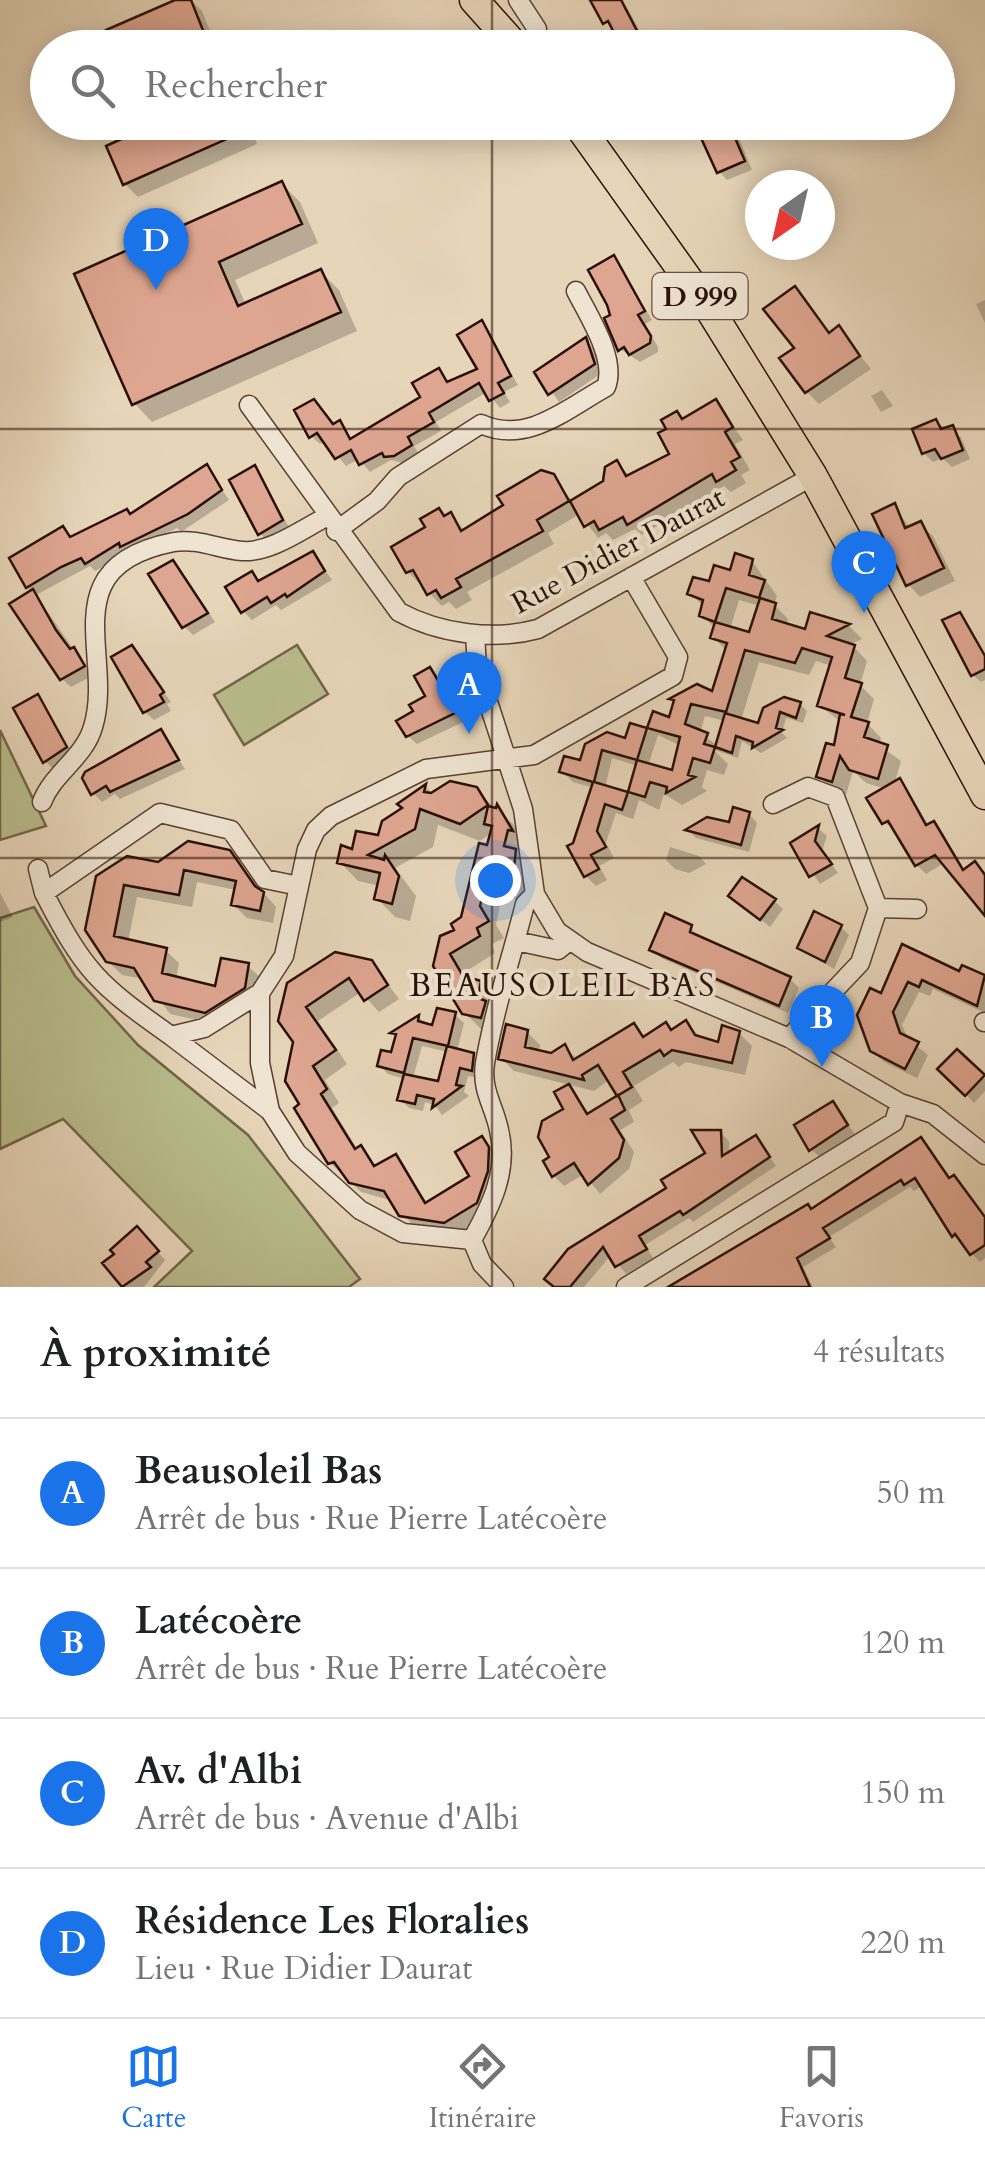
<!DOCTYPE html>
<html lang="fr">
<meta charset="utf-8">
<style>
:root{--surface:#fff;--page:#f2f2f2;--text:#202124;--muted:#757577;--line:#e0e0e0;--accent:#1a73e8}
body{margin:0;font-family:Cardo,serif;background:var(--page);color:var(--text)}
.compass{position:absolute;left:745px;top:170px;width:90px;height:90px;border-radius:50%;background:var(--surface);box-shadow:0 5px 25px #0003;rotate:214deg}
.you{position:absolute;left:495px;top:880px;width:35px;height:35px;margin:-25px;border:8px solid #fff;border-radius:50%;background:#1a73e8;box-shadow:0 0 0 15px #1a73e833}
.badge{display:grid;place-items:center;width:65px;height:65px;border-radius:50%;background:var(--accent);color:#fff;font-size:32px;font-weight:700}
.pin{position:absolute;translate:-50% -82px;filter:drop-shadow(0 2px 5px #0008)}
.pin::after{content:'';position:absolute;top:52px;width:35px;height:30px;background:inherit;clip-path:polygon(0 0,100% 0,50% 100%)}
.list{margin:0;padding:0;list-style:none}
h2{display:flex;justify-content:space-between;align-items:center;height:130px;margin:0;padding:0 40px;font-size:42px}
h2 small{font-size:32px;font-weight:400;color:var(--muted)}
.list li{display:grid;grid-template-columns:65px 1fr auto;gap:30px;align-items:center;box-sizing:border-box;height:150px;padding:0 40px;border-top:2px solid var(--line)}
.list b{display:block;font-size:38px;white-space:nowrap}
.list p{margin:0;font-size:32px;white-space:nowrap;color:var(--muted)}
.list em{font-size:32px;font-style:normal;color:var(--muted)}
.icon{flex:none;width:55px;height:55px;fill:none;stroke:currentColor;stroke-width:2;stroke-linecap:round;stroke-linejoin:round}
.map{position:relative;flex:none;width:985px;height:1287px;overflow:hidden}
.search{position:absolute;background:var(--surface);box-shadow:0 5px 25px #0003;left:30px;right:30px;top:30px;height:110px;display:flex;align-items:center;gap:25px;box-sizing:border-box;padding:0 35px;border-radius:55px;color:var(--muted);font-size:38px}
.sheet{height:730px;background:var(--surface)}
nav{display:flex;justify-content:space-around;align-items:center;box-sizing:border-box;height:140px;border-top:2px solid var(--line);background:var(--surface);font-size:28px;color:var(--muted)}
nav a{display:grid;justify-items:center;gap:5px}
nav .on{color:var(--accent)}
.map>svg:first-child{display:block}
.green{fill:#b9bc8c;stroke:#716649;stroke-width:2.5}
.shadow{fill:#0003;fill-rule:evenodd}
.building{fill:#dea590;stroke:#291006;stroke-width:2.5}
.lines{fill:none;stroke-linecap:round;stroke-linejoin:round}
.street-casing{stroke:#584133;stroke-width:21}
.primary-casing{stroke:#291006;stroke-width:31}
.street{stroke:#efe4d2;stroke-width:18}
.primary{stroke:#e7d5b9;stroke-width:28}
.grid{fill:none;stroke:#291006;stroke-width:2.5;stroke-opacity:0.55}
.labels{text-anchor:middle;stroke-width:8;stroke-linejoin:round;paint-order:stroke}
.shield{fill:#efe4d2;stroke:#645043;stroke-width:2.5}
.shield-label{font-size:28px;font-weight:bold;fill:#291006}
.street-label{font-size:30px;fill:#291006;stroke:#efe4d2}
.neighbourhood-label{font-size:32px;letter-spacing:2.5px;fill:#291006;stroke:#efe4d2}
</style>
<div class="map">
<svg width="985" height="1287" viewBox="0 0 985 1287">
<rect width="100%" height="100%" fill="#e7d5b9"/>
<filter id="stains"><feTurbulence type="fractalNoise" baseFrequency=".002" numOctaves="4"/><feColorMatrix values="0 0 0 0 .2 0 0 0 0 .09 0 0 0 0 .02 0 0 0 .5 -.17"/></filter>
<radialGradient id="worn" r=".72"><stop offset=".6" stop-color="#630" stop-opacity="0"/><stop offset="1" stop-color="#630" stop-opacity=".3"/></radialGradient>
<path class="green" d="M 297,645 L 328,694 L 244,745 L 214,695 Z
M 0,730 L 46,826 L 0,840 Z
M 34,907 L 75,976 L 138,1045 L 248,1135 L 360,1279 L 349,1287 L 154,1287 L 192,1251 L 63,1119 L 0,1149 L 0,918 Z"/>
<path class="shadow" d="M 181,0 L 191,0 L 202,11 L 217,48 L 116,48 Z
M 592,0 L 623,0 L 649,48 L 624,48 Z
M 799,122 L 844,122 L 845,125 L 812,140 Z
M 249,124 L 257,144 L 138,197 L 125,184 Z
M 730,129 L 739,138 L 752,170 L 727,180 L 719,171 Z
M 282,184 L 300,202 L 318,243 L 235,280 L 246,305 L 321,272 L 339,290 L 357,331 L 152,422 L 134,403 L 77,275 Z
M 614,258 L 652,320 L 645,324 L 658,347 L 658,352 L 640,362 L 620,349 L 614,316 Z
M 795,290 L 831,335 L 839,329 L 871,369 L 819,404 L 807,392 L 797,349 Z
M 985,300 L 985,323 L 976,304 Z
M 481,324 L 518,385 L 504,392 L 510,402 L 500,408 L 487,392 L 436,422 L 441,431 L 414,446 L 419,454 L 403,463 L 391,460 L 370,472 L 359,459 L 346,466 L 326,441 L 320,444 L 311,436 L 298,411 L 334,426 L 339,423 L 352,441 L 423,398 L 439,371 L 450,384 L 481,370 Z
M 585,340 L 594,349 L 602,373 L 559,402 L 538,372 Z
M 882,390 L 893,406 L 881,412 L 871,396 Z
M 716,402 L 743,440 L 735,444 L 750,470 L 741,475 L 746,483 L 731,492 L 724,486 L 642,535 L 635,529 L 613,540 L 606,533 L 598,538 L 580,514 L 548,533 L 554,544 L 467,592 L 472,600 L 456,609 L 449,602 L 442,606 L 408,572 L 446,518 L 451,515 L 465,531 L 553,476 L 573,502 L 605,482 L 617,463 L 629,475 L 672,455 L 684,421 Z
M 936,422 L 961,437 L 970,459 L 952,467 L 942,458 L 933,462 L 924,453 Z
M 207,468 L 229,500 L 181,532 L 177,528 L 95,571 L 90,566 L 36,595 L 92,676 L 71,687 L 62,679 L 28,587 L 63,529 L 72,539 L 131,516 Z
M 255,468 L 290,529 L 268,542 L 260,533 Z
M 894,506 L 910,528 L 920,524 L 933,536 L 955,581 L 920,597 L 908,584 Z
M 313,554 L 332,580 L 281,610 L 276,605 L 252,620 L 243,611 L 252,574 L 260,583 Z
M 752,561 L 777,596 L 774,605 L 788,619 L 787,626 L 806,632 L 812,615 L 849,626 L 862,639 L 851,644 L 867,661 L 860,685 L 874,699 L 867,723 L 881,738 L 879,745 L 901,761 L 894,785 L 899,781 L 908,790 L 929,826 L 933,824 L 942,832 L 965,871 L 985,876 L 985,910 L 969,898 L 944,863 L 926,874 L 917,865 L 896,829 L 884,823 L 886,789 L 866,783 L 853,771 L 846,795 L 833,790 L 819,776 L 836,748 L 841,722 L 820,706 L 832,666 L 816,661 L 809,675 L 759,662 L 741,720 L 760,726 L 765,710 L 800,704 L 807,711 L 803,723 L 786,718 L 782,733 L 787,738 L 761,753 L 742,741 L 738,758 L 714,750 L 728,764 L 724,775 L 707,770 L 702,787 L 707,791 L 682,805 L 664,794 L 659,810 L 639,800 L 633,819 L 616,813 L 606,843 L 614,858 L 599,866 L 607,880 L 596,886 L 586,876 L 575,844 L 594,788 L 573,782 L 562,771 L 581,763 L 587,746 L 627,742 L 632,726 L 649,731 L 654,714 L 670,721 L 676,702 L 714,695 L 727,651 L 713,637 L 716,629 L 702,616 L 704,607 L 690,593 ZM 739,600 L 760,606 L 751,635 L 730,629 ZM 705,716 L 725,721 L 718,746 L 700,733 ZM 658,735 L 681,746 L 674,773 L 648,766 ZM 612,758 L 638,766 L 630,795 L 605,788 Z
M 181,572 L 215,622 L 193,635 L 184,626 Z
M 959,615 L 985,655 L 985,680 L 981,682 L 973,675 Z
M 132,648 L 171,702 L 167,704 L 171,711 L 154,720 L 145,712 Z
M 430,670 L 463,722 L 417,744 L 408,736 L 429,696 Z
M 38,698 L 74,756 L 53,769 L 45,761 Z
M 161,732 L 185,769 L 120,799 L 115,794 L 102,802 L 93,793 Z
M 426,787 L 433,794 L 475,790 L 513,824 L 526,845 L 527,902 L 502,896 L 496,925 L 504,938 L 492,944 L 495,953 L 465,972 L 496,1000 L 498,1033 L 482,1030 L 464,1012 L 436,965 L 458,931 L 493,832 L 480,841 L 438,825 L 433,847 L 395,868 L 416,896 L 410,921 L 395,917 L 377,898 L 380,886 L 358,881 L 340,862 L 380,838 L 406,809 L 401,804 Z
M 749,814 L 757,823 L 749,852 L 696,838 L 689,831 L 730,825 Z
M 819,829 L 827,836 L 822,851 L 838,873 L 820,884 L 793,844 Z
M 670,847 L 699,856 L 706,864 L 689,873 L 675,869 L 666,860 Z
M 228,852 L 276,907 L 273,923 L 247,918 L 234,905 L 236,890 L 197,882 L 192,907 L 137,897 L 128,942 L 165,950 L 179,963 L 176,979 L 217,989 L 248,966 L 262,979 L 219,1025 L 170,1014 L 144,979 L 122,975 L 108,961 L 99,878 Z
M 0,893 L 13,917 L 0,922 Z
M 774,901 L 783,909 L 770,927 L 740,904 Z
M 841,927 L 849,935 L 834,969 L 800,948 Z
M 691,928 L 699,938 L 790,979 L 799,988 L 788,1013 L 661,958 L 652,949 Z
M 903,948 L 960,974 L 963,968 L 985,978 L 985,1013 L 933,989 L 930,996 L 919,992 L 902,1025 L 908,1039 L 928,1055 L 917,1078 L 884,1062 L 872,1050 L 882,997 Z
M 371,962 L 399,999 L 379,1012 L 361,992 L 318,1021 L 347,1064 L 325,1080 L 339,1103 L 332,1108 L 358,1150 L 377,1167 L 395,1157 L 428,1204 L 472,1177 L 482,1139 L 495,1152 L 490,1216 L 458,1235 L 415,1228 L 393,1201 L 361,1192 L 330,1163 L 302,1105 L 295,1042 L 281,1021 Z
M 455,1015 L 464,1023 L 457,1051 L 473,1055 L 482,1064 L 480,1078 L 468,1076 L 464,1092 L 469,1096 L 442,1115 L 435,1105 L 425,1102 L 423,1111 L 409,1108 L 400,1099 L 405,1079 L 388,1074 L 380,1066 L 393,1055 L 397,1037 L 394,1034 L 419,1018 L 434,1028 ZM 422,1046 L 448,1052 L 440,1084 L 413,1078 Z
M 686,1023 L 699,1036 L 719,1045 L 739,1033 L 752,1046 L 745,1075 L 686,1062 L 679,1067 L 673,1062 L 634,1086 L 643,1101 L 629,1110 L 634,1122 L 620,1130 L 634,1152 L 629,1169 L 600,1194 L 584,1174 L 564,1186 L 554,1176 L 552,1158 L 569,1087 L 590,1115 L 620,1097 L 610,1079 L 594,1091 L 514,1071 L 501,1058 L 527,1032 L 540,1045 L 539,1053 L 552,1056 L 565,1047 L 578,1060 L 634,1026 L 646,1038 L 672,1032 Z
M 966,1061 L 985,1079 L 985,1091 L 974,1103 L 950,1078 Z
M 833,1104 L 855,1134 L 820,1157 L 811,1149 Z
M 720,1132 L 729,1141 L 729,1155 L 756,1139 L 776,1166 L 693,1222 L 689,1218 L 645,1245 L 653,1258 L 626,1274 L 611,1255 L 584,1287 L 569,1287 L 560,1281 L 708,1154 Z
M 921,1140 L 985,1221 L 985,1258 L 980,1262 L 954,1235 L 923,1185 L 914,1191 L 910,1187 L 829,1237 L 836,1247 L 803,1267 L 813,1287 L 674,1287 L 812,1211 Z
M 137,1229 L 165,1260 L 144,1287 L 126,1287 L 105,1263 Z"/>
<path class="building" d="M 175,0 L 191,0 L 210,48 L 113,48 L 106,30 Z
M 590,0 L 621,0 L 646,48 L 622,48 L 608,21 L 603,24 Z
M 159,122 L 265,122 L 123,185 L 106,146 Z
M 730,126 L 745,161 L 717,173 L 701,138 Z
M 282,181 L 302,224 L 219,262 L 238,306 L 321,269 L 341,312 L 132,405 L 74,274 Z
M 614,255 L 645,311 L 638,315 L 651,336 L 650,343 L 629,355 L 624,347 L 618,351 L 604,318 L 610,315 L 607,305 L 588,270 Z
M 795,286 L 829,333 L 839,325 L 860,356 L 805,393 L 779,358 L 794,348 L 763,309 Z
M 482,320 L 511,376 L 498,383 L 504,393 L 489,401 L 479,383 L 429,413 L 434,422 L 408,437 L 412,445 L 394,456 L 384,457 L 382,453 L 359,465 L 351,450 L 335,459 L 317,433 L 309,438 L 294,410 L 314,399 L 333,424 L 340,420 L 350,439 L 420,397 L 412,383 L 439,368 L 447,382 L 477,369 L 457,335 Z
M 586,337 L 595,364 L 548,395 L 534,372 Z
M 716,399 L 733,427 L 725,432 L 740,457 L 731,462 L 736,470 L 716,482 L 712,474 L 627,525 L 623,517 L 599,530 L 594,521 L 584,527 L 570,501 L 603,481 L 605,467 L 617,460 L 626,476 L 669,454 L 658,433 L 666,429 L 661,420 L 677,411 L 682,419 Z
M 936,419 L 941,429 L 953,425 L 963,450 L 941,459 L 935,449 L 922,454 L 912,429 Z
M 207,464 L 222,490 L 188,514 L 120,547 L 119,543 L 85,564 L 81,558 L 61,567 L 26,588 L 9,558 L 63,526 L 70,537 L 127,509 L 130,514 Z
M 255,465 L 283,520 L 258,535 L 229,480 Z
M 541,470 L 554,474 L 569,501 L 537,520 L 543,531 L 456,579 L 461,587 L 441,598 L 436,590 L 427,595 L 413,570 L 406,573 L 391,547 L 425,527 L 420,519 L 439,508 L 444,516 L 451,512 L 461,531 L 503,505 L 497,496 Z
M 895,503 L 905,528 L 921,521 L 944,568 L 906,586 L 872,514 Z
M 313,551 L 325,571 L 287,597 L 285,594 L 271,603 L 267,597 L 241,613 L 225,587 L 252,571 L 258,581 Z
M 735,553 L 753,559 L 749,575 L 765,580 L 759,598 L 726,588 L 715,622 L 699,616 L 703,600 L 687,594 L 693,577 L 709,581 L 714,565 L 730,570 Z
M 173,560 L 208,613 L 182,628 L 148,574 Z
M 33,589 L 56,630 L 70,649 L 74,647 L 85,666 L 60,680 L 9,604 Z
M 760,598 L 776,603 L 772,619 L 805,629 L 810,612 L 850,624 L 827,636 L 855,645 L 845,678 L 862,683 L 851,717 L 869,722 L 864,737 L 888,745 L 878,779 L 849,770 L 840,756 L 832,782 L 816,777 L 826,743 L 834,745 L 840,714 L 845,715 L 817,706 L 832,657 L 802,648 L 795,663 L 745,650 L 726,712 L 691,704 L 685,724 L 708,733 L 704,744 L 715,747 L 710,763 L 693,758 L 688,775 L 695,777 L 666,793 L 667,787 L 650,782 L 645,797 L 628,792 L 637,760 L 672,770 L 680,737 L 647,728 L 653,711 L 669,717 L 674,700 L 669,699 L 697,684 L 712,691 L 727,643 L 710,638 L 715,622 L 749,632 Z
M 960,612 L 985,656 L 985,669 L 971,676 L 942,620 Z
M 132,645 L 164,692 L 160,695 L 164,702 L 143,713 L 111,657 Z
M 430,667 L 457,712 L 406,737 L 396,721 L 413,711 L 409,705 L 425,696 L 414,676 Z
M 38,694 L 67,747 L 43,763 L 13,708 Z
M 784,697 L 801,702 L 796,718 L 780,712 L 776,728 L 783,730 L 752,748 L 753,742 L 736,736 L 732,753 L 715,747 L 725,713 L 758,723 L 763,708 Z
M 630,723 L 647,728 L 637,760 L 602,750 L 594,782 L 628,792 L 622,810 L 605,804 L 597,831 L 606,847 L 591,855 L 599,869 L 584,877 L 567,846 L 573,843 L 593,782 L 559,772 L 564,756 L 580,760 L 585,744 L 607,732 L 625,738 Z
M 161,729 L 179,760 L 110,792 L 106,786 L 91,795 L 82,778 L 85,772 Z
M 900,778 L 926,825 L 934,821 L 963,870 L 975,861 L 985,875 L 985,916 L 935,855 L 915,866 L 888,821 L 882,824 L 866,798 Z
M 450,781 L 477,787 L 488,805 L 460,824 L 420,809 L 415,829 L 368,855 L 384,860 L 385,855 L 399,876 L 392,904 L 374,899 L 380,873 L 337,863 L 341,845 L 352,849 L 356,831 L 378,835 L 382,821 L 402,808 L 397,804 L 426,784 L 424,792 L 431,793 Z
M 497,804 L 513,831 L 508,830 L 504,846 L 516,849 L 512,887 L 486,881 L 480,906 L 489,921 L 477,928 L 480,936 L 450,954 L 463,976 L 481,981 L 478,998 L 486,1001 L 481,1018 L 462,1014 L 433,966 L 440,936 L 454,930 L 451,924 L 461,917 L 479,843 L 487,845 L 492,826 L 484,824 L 488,806 L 496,808 Z
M 733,807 L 750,812 L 741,845 L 685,830 L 707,817 L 729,822 Z
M 819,825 L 815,841 L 832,864 L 809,877 L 790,843 Z
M 188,841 L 230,850 L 255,886 L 264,892 L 260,911 L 231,905 L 236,881 L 184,870 L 179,895 L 124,885 L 114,936 L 167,948 L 162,973 L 215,986 L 221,958 L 249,963 L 245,988 L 205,1013 L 154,1001 L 134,968 L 106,962 L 85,930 L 96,876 L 127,856 L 158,862 Z
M 742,877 L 776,899 L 760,920 L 728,896 Z
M 814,911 L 842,925 L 825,962 L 797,948 Z
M 665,913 L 692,925 L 690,932 L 791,977 L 779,1006 L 649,950 Z
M 902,944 L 959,971 L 962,965 L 985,975 L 977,1006 L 922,980 L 919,987 L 908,982 L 893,1012 L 900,1033 L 919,1042 L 905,1069 L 870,1051 L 857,1015 L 870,988 L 881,993 Z
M 335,952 L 372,960 L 388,985 L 364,1001 L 349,978 L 306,1007 L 336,1050 L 313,1066 L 327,1089 L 321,1094 L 355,1149 L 361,1145 L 374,1166 L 396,1154 L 425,1203 L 469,1176 L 455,1152 L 482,1136 L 489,1147 L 488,1171 L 477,1203 L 444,1223 L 399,1216 L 384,1191 L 349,1183 L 334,1162 L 328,1164 L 294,1108 L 299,1104 L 285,1081 L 293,1042 L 278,1021 L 287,983 Z
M 437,1008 L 456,1012 L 448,1046 L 413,1038 L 404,1073 L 377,1066 L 381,1050 L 391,1052 L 396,1034 L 390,1033 L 419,1015 L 418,1021 L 432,1025 Z
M 686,1020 L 695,1035 L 718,1042 L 722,1025 L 740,1031 L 732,1063 L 672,1050 L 664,1056 L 660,1050 L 623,1072 L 632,1087 L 617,1096 L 598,1065 L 582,1075 L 584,1080 L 498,1059 L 506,1024 L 528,1030 L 525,1047 L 551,1053 L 565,1044 L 573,1060 L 634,1023 L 643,1037 L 666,1022 L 671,1030 Z
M 447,1046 L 474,1053 L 472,1071 L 460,1068 L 456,1085 L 462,1086 L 432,1108 L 434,1099 L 417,1095 L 415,1104 L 397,1100 L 404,1074 L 438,1081 Z
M 957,1049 L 985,1075 L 965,1096 L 937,1069 Z
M 569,1084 L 587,1114 L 618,1095 L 625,1110 L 611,1119 L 624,1140 L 619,1158 L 588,1185 L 574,1163 L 552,1177 L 543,1161 L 549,1157 L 538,1137 L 542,1121 L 563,1109 L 554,1092 Z
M 833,1101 L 848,1125 L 809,1151 L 794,1125 Z
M 691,1130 L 721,1130 L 722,1156 L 756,1135 L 770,1157 L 683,1215 L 680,1211 L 639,1236 L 647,1249 L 615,1267 L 603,1247 L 570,1287 L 554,1287 L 544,1279 L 568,1249 L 666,1188 L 661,1180 L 705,1153 Z
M 921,1137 L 949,1178 L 954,1175 L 985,1217 L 985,1245 L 970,1255 L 955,1234 L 952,1237 L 915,1178 L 904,1185 L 901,1180 L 823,1228 L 830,1238 L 797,1258 L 810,1287 L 668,1287 L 808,1204 L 811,1209 Z
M 137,1226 L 159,1251 L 146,1262 L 151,1267 L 122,1287 L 102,1263 L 114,1254 L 110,1250 Z"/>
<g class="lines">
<g class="street-casing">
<path id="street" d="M 518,0 L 537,29 L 536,48
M 249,405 L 399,612 C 440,634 493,641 538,629 L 813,476
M 336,531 L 377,501 L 398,477 L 481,424 C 527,445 566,409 606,387 C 617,359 589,317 576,291
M 475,634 L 477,668 L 523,809 L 535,894 L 557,931 L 587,952 L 789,1038 L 900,1103 L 933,1114 L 985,1155
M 42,802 C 53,773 84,758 93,727 C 115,656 50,566 174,542 C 197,538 219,549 242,551 C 270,553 301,530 326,517
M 773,804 L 808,787 L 835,797 L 878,908 L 860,963 L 789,1038
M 38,869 L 44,893
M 878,908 L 917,909
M 516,941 L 558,950 L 569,941
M 260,993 L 204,1028 L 171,1036 C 98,984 85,973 44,893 L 160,813 L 231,830 L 265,879 L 299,886
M 984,1022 L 985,1022
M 171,1036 L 270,1111
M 472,1240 L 403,1233 L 360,1210 L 297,1153 L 270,1111 L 260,1063 L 260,993 L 284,956 L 307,849 L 316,830 L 331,816 L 426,769 L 534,755 L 673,676 L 678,657 L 631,577
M 472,1240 C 491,1206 509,1170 499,1130 C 494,1105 481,1091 485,1063 C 494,1009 512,956 525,904 L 535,894
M 472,1240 L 482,1264 L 504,1287
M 626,1287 L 894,1122 L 900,1103"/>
</g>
<g class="primary-casing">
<path id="primary" d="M 474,0 L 517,48
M 576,122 L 710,310 L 813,476 L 985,795"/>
</g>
<use href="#street" class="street"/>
<use href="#primary" class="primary"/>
</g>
<path class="grid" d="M 492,0 L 492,48M 492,122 L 492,1287M 0,429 L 985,429M 0,858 L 985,858"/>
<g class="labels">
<rect class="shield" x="652.5" y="273" width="95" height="46" rx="8"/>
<g class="shield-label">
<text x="700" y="306">D 999</text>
</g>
<g class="street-label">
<text transform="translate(618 550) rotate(-28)" y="10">Rue Didier Daurat</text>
</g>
<g class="neighbourhood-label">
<text x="563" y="996">BEAUSOLEIL BAS</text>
</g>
</g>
<rect width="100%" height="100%" filter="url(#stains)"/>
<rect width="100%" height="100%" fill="url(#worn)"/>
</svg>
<svg class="compass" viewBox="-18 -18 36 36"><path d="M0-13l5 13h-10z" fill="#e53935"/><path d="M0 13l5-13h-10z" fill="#757577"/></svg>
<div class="you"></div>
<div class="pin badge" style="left:469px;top:734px">A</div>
<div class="pin badge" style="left:822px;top:1067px">B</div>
<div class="pin badge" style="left:864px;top:613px">C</div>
<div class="pin badge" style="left:156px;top:290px">D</div>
<div class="search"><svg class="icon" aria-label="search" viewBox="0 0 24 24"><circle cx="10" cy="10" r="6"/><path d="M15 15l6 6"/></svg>Rechercher</div>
</div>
<section class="sheet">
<h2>À proximité<small>4 résultats</small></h2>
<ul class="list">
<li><span class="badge">A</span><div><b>Beausoleil Bas</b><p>Arrêt de bus · Rue Pierre Latécoère</p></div><em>50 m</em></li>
<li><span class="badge">B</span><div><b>Latécoère</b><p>Arrêt de bus · Rue Pierre Latécoère</p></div><em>120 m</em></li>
<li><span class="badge">C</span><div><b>Av. d'Albi</b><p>Arrêt de bus · Avenue d'Albi</p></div><em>150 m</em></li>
<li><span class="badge">D</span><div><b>Résidence Les Floralies</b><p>Lieu · Rue Didier Daurat</p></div><em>220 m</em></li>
</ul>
</section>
<nav>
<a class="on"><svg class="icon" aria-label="map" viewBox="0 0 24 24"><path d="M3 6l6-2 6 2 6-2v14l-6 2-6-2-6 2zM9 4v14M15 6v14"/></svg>Carte</a>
<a><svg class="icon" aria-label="directions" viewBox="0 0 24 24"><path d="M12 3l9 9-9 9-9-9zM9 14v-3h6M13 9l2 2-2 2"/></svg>Itinéraire</a>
<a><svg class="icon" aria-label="saved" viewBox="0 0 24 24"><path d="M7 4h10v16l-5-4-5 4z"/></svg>Favoris</a>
</nav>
